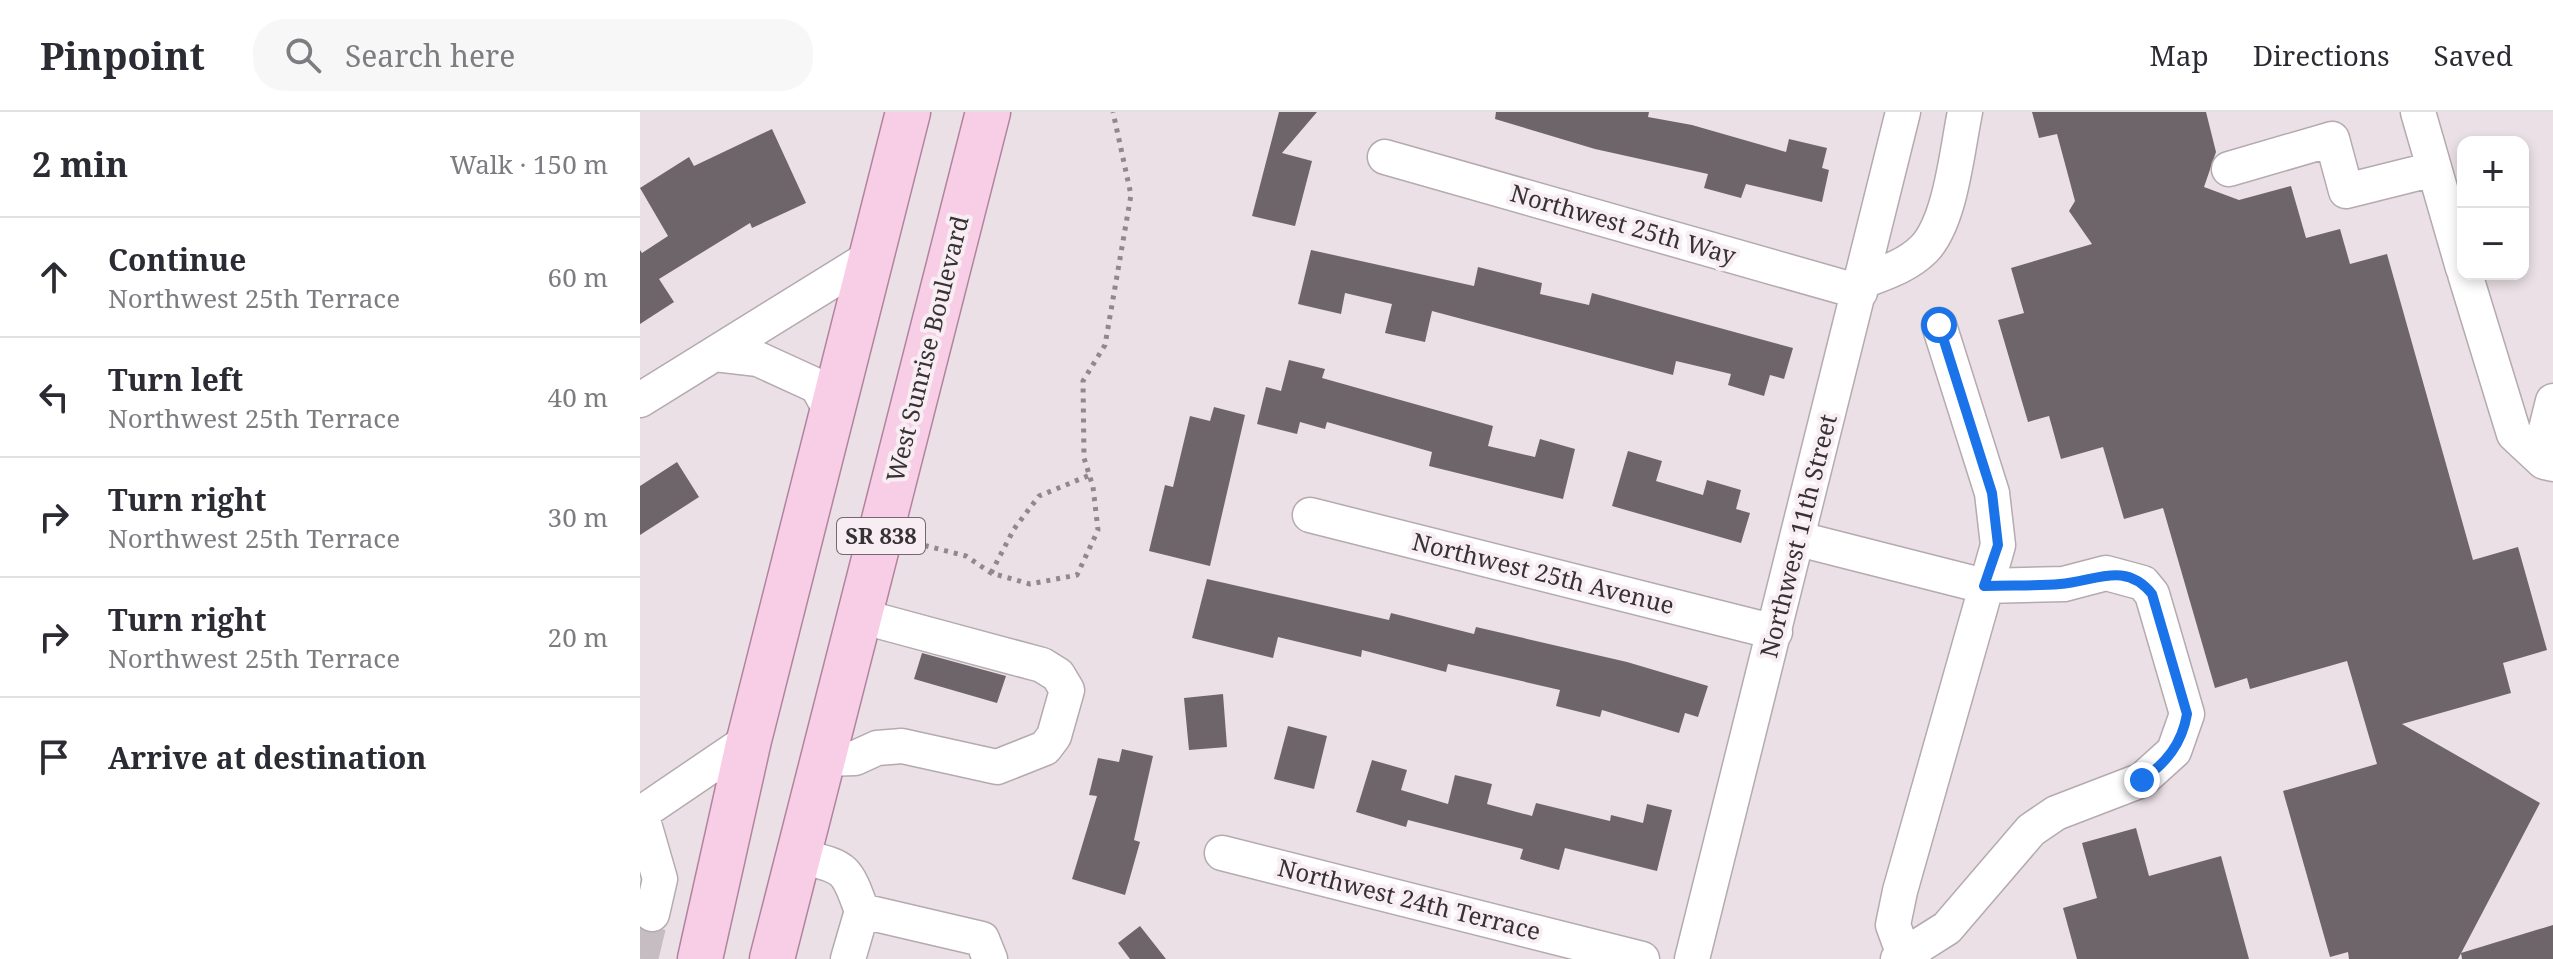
<!DOCTYPE html>
<meta charset="utf-8">
<style>
:root{--surface:#fff;--page:#f7f7f7;--text:#2b2b33;--muted:#7c7c81;--line:#e1e1e2}
body{margin:0;font-family:"Noto Serif",serif;background:var(--page);color:var(--text)}
.controls{position:absolute;right:24px;top:24px;display:grid;overflow:hidden;border-radius:16px;box-shadow:0 4px 12px #0003}
.controls button{width:72px;height:72px;display:grid;place-items:center;padding:0;border:0;border-bottom:2px solid var(--line);background:var(--surface);color:var(--text);font:40px sans-serif}
.stop{position:absolute;width:24px;height:24px;margin:-18px;border:6px solid #1a73e8;border-radius:50%;background:#fff}
.stop.end{background:#1a73e8;border-color:#fff;box-shadow:0 2px 8px #0008}
.list{margin:0;padding:0;list-style:none}
h2{display:flex;justify-content:space-between;align-items:center;height:104px;margin:0;padding:0 32px;font-size:34px}
h2 small{font-size:26px;font-weight:400;color:var(--muted)}
.list li{display:grid;grid-template-columns:52px 1fr auto;gap:24px;align-items:center;box-sizing:border-box;height:120px;padding:0 32px;border-top:2px solid var(--line)}
.list b{display:block;font-size:30px;white-space:nowrap}
.list p{margin:0;font-size:26px;white-space:nowrap;color:var(--muted)}
.list em{font-size:26px;font-style:normal;color:var(--muted)}
.icon{flex:none;width:44px;height:44px;fill:none;stroke:currentColor;stroke-width:2;stroke-linecap:round;stroke-linejoin:round}
.map{position:relative;flex:none;width:1913px;height:847px;overflow:hidden}
header{display:flex;align-items:center;gap:48px;box-sizing:border-box;height:112px;padding:0 40px;background:var(--surface);border-bottom:2px solid var(--line)}
header strong{font-size:38px}
nav{display:flex;gap:44px;margin-inline-start:auto;font-size:28px}
.search{width:560px;height:72px;background:var(--page);display:flex;align-items:center;gap:20px;box-sizing:border-box;padding:0 28px;border-radius:32px;color:var(--muted);font-size:30px}
main{display:flex}
aside{flex:1;background:var(--surface)}
.map>svg:first-child{display:block}
.building{fill:#6e656a}
.lines{fill:none;stroke-linecap:round;stroke-linejoin:round}
.minor-tunnel{stroke:#c6bdc2;stroke-width:34;stroke-dasharray:34 17;stroke-linecap:butt}
.minor-casing{stroke:#b4aaaf;stroke-width:37}
.major-casing{stroke:#b2839e;stroke-width:47}
.path{stroke:#8f888c;stroke-width:5;stroke-dasharray:4 6;stroke-linecap:butt}
.minor{stroke:#fff;stroke-width:34}
.major{stroke:#f8cee7;stroke-width:44}
.route{stroke:#1a73e8;stroke-width:10}
.labels{text-anchor:middle;stroke-width:8;stroke-linejoin:round;paint-order:stroke}
.shield{fill:#f7edf2;stroke:#706a6d;stroke-width:2}
.shield-label{font-size:22px;font-weight:bold;fill:#363234}
.street-label{font-size:24px;fill:#363234;stroke:#f7edf2}
</style>
<header>
<strong>Pinpoint</strong>
<div class="search"><svg class="icon" aria-label="search" viewBox="0 0 24 24"><circle cx="10" cy="10" r="6"/><path d="M15 15l6 6"/></svg>Search here</div>
<nav><a>Map</a><a>Directions</a><a>Saved</a></nav>
</header>
<main>
<aside>
<h2>2 min<small>Walk · 150 m</small></h2>
<ul class="list">
<li><svg class="icon" aria-label="ahead" viewBox="0 0 24 24"><path d="M12 20V5M6 11l6-6 6 6"/></svg><div><b>Continue</b><p>Northwest 25th Terrace</p></div><em>60 m</em></li>
<li><svg class="icon" aria-label="left" viewBox="0 0 24 24"><path d="M17 20v-9H6M10 6l-5 5 5 5"/></svg><div><b>Turn left</b><p>Northwest 25th Terrace</p></div><em>40 m</em></li>
<li><svg class="icon" aria-label="right" viewBox="0 0 24 24"><path d="M7 20v-9h11M14 6l5 5-5 5"/></svg><div><b>Turn right</b><p>Northwest 25th Terrace</p></div><em>30 m</em></li>
<li><svg class="icon" aria-label="right" viewBox="0 0 24 24"><path d="M7 20v-9h11M14 6l5 5-5 5"/></svg><div><b>Turn right</b><p>Northwest 25th Terrace</p></div><em>20 m</em></li>
<li><svg class="icon" aria-label="arrive" viewBox="0 0 24 24"><path d="M6 21V4h12l-3 4 3 4H6"/></svg><div><b>Arrive at destination</b></div></li>
</ul>
</aside>
<div class="map">
<svg width="1913" height="847" viewBox="0 0 1913 847">
<rect width="100%" height="100%" fill="#eae0e5"/>
<path class="building" d="M 639,0 L 677,0 L 642,41 L 672,49 L 655,114 L 612,104 Z
M 856,0 L 1009,0 L 1008,5 L 1052,13 L 1146,40 L 1149,27 L 1187,36 L 1182,56 L 1189,58 L 1182,90 L 1106,72 L 1101,86 L 1064,76 L 1068,62 L 955,37 L 855,7 Z
M 1392,0 L 1566,0 L 1576,40 L 1564,75 L 1599,88 L 1651,74 L 1666,126 L 1700,117 L 1710,152 L 1747,142 L 1833,448 L 1878,435 L 1907,538 L 1863,551 L 1871,581 L 1762,612 L 1900,691 L 1818,847 L 1709,847 L 1708,840 L 1690,845 L 1643,679 L 1737,652 L 1707,549 L 1610,577 L 1607,566 L 1575,576 L 1523,396 L 1484,407 L 1463,335 L 1421,347 L 1409,304 L 1388,310 L 1358,208 L 1384,201 L 1371,156 L 1452,132 L 1429,99 L 1435,89 L 1417,22 L 1399,26 Z
M 132,17 L 166,91 L 112,116 L 110,111 L 19,167 L 34,190 L 0,212 L 0,138 L 2,141 L 28,124 L 0,76 L 49,45 L 54,54 Z
M 671,138 L 834,174 L 838,155 L 902,171 L 900,182 L 949,193 L 952,181 L 1153,236 L 1144,267 L 1130,263 L 1124,284 L 1088,273 L 1091,262 L 1036,249 L 1033,263 L 792,199 L 785,230 L 745,221 L 752,192 L 705,181 L 701,202 L 658,192 Z
M 649,248 L 685,257 L 682,266 L 853,314 L 848,334 L 895,345 L 900,327 L 935,337 L 923,387 L 789,354 L 792,340 L 687,310 L 685,317 L 660,310 L 657,322 L 617,312 L 626,275 L 641,279 Z
M 574,295 L 605,303 L 570,454 L 509,439 L 525,373 L 533,375 L 550,304 L 570,309 Z
M 988,339 L 1022,349 L 1016,369 L 1063,383 L 1067,368 L 1101,378 L 1096,397 L 1110,401 L 1101,431 L 972,394 Z
M 37,350 L 59,385 L 0,423 L 0,374 Z
M 567,467 L 749,508 L 751,501 L 834,522 L 836,515 L 987,550 L 1068,574 L 1058,605 L 1045,601 L 1039,621 L 962,598 L 960,605 L 916,594 L 920,578 L 808,552 L 806,560 L 722,538 L 721,545 L 638,525 L 633,546 L 552,526 Z
M 282,541 L 366,564 L 357,591 L 274,567 Z
M 583,582 L 587,635 L 549,638 L 544,586 Z
M 648,614 L 687,624 L 674,677 L 634,667 Z
M 482,637 L 513,644 L 494,728 L 500,730 L 485,783 L 432,767 L 457,684 L 449,683 L 458,646 L 479,650 Z
M 732,648 L 767,658 L 761,678 L 808,692 L 815,663 L 852,672 L 847,692 L 892,704 L 896,691 L 970,709 L 971,703 L 1003,711 L 1007,692 L 1032,698 L 1017,759 L 925,736 L 919,758 L 880,747 L 883,737 L 768,708 L 766,715 L 716,700 Z
M 1496,716 L 1509,764 L 1581,744 L 1609,847 L 1437,847 L 1423,796 L 1457,786 L 1442,731 Z
M 1913,813 L 1913,847 L 1822,847 L 1821,841 Z
M 500,814 L 526,847 L 490,847 L 478,831 Z"/>
<g class="lines">
<path class="minor-tunnel" d="M 1,847 L 12,802"/>
<g class="minor-casing">
<path id="minor" d="M 1778,0 L 1823,156
M 745,45 L 1220,180
M 1589,57 L 1692,27 L 1706,79 L 1794,57
M 1825,162 L 1874,322 L 1904,350 L 1913,352
M 1223,169 C 1244,161 1267,154 1284,137 C 1311,109 1317,38 1325,0
M 75,242 L 118,247 L 177,274 L 192,301
M 0,288 L 229,146
M 1899,345 L 1913,289
M 670,403 L 1135,520
M 1159,427 L 1344,474 L 1424,472 L 1466,461 L 1503,471 L 1512,482 L 1547,602 L 1534,639 L 1502,668 L 1416,701 L 1391,718 L 1307,816 L 1258,847
M 183,647 L 215,646 L 237,636 L 262,634 L 357,655 L 405,636 L 414,624 L 427,578 L 418,563 L 402,553 L 220,504
M 1,701 L 20,767 L 12,802
M 0,702 L 109,628
M 582,741 L 1002,847
M 159,744 C 206,756 205,753 222,799
M 1264,843 L 1253,813 L 1260,779 L 1358,433 L 1352,381 L 1299,213
M 208,847 L 222,799 L 342,827 L 350,847
M 1052,847 L 1263,0"/>
</g>
<g class="major-casing">
<path id="major" d="M 60,847 L 109,628 L 268,0
M 132,847 L 348,0"/>
</g>
<path class="path" d="M 275,431 L 326,444 L 351,461 L 390,472 L 437,463 L 458,418 L 453,375 L 444,346 L 443,269 L 465,233 L 491,83 L 473,0
M 351,461 L 374,417 L 399,384 L 450,363"/>
<use href="#minor" class="minor"/>
<use href="#major" class="major"/>
</g>
<g class="lines">
<path class="route" d="M 1299,213 L 1352,381 L 1358,433 L 1344,474 C 1369,473 1395,474 1420,472 C 1454,470 1485,448 1512,482 L 1547,602 C 1542,632 1526,651 1502,668"/>
</g>
<g class="labels">
<rect class="shield" x="197" y="406" width="88" height="36" rx="6"/>
<g class="shield-label">
<text x="241" y="432">SR 838</text>
</g>
<g class="street-label">
<text transform="translate(983 113) rotate(16)" y="8">Northwest 25th Way</text>
<text transform="translate(288 237) rotate(-76)" y="8">West Sunrise Boulevard</text>
<text transform="translate(1159 424) rotate(-76)" y="8">Northwest 11th Street</text>
<text transform="translate(903 462) rotate(14)" y="8">Northwest 25th Avenue</text>
<text transform="translate(769 788) rotate(14)" y="8">Northwest 24th Terrace</text>
</g>
</g>
</svg>
<div class="controls">
<button>+</button>
<button>−</button>
</div>
<div class="stop" style="left:1299px;top:213px"></div>
<div class="stop end" style="left:1502px;top:668px"></div>
</div>
</main>
